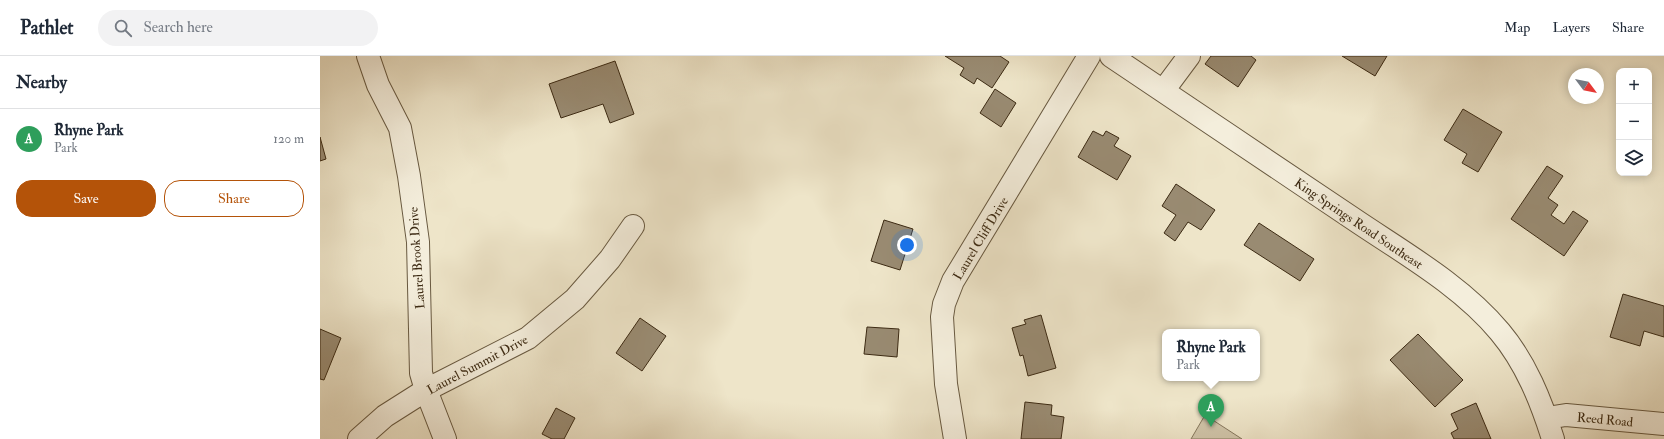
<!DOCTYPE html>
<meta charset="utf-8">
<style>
:root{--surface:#fff;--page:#f2f2f3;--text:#1f2937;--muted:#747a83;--line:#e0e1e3;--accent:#b45309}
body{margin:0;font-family:"IM FELL Double Pica",serif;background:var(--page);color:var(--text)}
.controls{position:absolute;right:12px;top:12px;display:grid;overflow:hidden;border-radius:8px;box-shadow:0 2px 10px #0003}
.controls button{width:36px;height:36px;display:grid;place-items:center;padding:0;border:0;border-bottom:1px solid var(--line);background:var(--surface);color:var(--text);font:20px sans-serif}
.compass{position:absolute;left:1248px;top:12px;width:36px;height:36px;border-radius:50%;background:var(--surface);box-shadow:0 2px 10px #0003;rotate:122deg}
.you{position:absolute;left:587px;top:189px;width:14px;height:14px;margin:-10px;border:3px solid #fff;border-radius:50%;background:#1a73e8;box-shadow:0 0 0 6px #1a73e833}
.badge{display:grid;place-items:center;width:26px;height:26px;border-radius:50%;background:var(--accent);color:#fff;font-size:13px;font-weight:700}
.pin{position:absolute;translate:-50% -33px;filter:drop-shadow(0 1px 2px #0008)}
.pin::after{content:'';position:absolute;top:21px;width:14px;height:12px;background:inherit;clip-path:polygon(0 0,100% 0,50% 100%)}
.popup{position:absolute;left:842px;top:273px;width:98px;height:52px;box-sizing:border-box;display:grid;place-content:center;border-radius:8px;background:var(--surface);filter:drop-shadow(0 1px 3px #0005);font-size:13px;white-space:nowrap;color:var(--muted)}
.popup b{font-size:15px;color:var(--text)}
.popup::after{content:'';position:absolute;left:50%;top:100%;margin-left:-8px;border:8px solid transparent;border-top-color:var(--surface)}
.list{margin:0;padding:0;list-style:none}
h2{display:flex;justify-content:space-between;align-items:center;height:52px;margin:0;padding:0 16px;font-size:17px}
h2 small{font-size:13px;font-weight:400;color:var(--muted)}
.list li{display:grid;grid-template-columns:26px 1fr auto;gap:12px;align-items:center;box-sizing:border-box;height:60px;padding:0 16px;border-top:1px solid var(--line)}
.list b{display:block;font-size:15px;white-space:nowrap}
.list p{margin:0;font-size:13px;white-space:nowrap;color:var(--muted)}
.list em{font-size:13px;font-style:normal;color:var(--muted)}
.actions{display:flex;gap:8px;padding:12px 16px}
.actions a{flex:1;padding:9px 0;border:1px solid var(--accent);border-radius:16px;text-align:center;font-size:14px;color:var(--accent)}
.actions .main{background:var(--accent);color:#fff}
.icon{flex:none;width:22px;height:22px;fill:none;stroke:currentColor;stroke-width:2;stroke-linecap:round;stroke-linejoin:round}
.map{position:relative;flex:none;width:1344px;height:383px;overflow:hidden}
header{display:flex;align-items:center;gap:24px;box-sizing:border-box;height:56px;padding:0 20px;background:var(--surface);border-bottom:1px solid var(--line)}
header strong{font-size:19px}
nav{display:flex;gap:22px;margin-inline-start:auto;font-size:14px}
.search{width:280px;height:36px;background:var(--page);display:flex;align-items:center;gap:10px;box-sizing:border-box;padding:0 14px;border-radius:22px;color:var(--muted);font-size:15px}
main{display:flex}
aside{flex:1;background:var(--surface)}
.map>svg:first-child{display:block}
.green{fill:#d0c5aa;stroke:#86785e}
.building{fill:#998b72;stroke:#3c2a13}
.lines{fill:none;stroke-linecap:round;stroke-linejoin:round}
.minor-casing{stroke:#685940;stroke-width:24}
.minor{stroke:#f4eedc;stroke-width:22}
.labels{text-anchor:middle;stroke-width:3.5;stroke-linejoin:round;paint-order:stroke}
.street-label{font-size:13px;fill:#3c2a13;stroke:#f4eedc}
</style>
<header>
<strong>Pathlet</strong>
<div class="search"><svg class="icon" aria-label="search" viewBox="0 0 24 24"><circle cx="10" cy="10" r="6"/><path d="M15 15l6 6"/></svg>Search here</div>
<nav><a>Map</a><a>Layers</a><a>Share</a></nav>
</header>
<main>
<aside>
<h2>Nearby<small></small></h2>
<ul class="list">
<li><span class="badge" style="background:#2e9e5b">A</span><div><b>Rhyne Park</b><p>Park</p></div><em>120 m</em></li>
</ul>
<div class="actions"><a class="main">Save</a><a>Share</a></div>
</aside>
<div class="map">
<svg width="1344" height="383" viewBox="0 0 1344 383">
<rect width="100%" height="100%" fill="#eee5c9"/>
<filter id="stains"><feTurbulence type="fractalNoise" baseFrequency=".005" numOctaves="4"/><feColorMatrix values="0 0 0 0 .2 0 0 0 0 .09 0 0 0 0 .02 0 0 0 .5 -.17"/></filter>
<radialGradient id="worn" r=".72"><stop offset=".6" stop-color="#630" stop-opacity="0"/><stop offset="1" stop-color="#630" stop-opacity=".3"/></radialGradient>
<path class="green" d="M 885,359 L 922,383 L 871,383 Z"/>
<path class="building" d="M 625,0 L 680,0 L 689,6 L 672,32 L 657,22 L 654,28 L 640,19 L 644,12 Z
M 891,0 L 931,0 L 936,4 L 918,31 L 885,8 Z
M 1022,0 L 1067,0 L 1055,20 Z
M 295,5 L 314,58 L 290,67 L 283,48 L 241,62 L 229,28 Z
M 675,33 L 696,47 L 681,71 L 660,57 Z
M 1143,53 L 1182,76 L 1158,116 L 1142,107 L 1147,98 L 1124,84 Z
M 773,75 L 783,80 L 786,75 L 799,82 L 794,90 L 811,100 L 797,124 L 758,101 Z
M 0,81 L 6,103 L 0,105 Z
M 1227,110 L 1243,120 L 1228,142 L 1238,149 L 1231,159 L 1244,168 L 1253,155 L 1268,165 L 1244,200 L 1191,163 Z
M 856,128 L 895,154 L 881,174 L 868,166 L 855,185 L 844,177 L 856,159 L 842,150 Z
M 564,164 L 593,173 L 580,214 L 551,205 Z
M 939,167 L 994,203 L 980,225 L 924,189 Z
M 1303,238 L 1344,250 L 1344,281 L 1324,275 L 1320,290 L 1290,281 Z
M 721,259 L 736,312 L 708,320 L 703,299 L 700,300 L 692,272 L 706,268 L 704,264 Z
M 320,262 L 346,280 L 322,315 L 296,297 Z
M 547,271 L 579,273 L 577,301 L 544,298 Z
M 0,273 L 21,282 L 4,324 L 0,323 Z
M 1098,278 L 1143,324 L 1115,351 L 1070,304 Z
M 705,346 L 732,349 L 731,359 L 744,361 L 741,383 L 701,383 Z
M 1156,347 L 1171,383 L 1134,383 L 1131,377 L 1138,373 L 1131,358 Z
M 236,352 L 255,362 L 244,383 L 232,383 L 222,378 Z"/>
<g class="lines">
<g class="minor-casing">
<path id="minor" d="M 48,0 L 58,29 L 80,72 L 89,120 L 98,186 L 101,317 L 106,334 L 125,383
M 791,0 C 871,54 952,108 1032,162 C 1082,196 1141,229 1180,276 C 1206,307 1221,345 1233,383
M 843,35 L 869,0
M 1227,362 L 1246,359 L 1344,368
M 39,383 L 65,360 L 106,334 L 208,282 L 255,243 L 290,203 L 313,170
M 635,383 L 626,328 L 622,261 L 624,248 L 633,225 L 769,0"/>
</g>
<use href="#minor" class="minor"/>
</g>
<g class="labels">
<g class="street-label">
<text transform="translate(1039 167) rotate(34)" y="5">King Springs Road Southeast</text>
<text transform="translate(660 182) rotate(-59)" y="5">Laurel Cliff Drive</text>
<text transform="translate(96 202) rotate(-94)" y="5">Laurel Brook Drive</text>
<text transform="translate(157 308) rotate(-28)" y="5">Laurel Summit Drive</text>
<text transform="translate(1285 363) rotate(5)" y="5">Reed Road</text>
</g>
</g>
<rect width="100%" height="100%" filter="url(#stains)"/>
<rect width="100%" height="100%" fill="url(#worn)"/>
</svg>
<div class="controls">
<button>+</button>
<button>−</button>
<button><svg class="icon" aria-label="layers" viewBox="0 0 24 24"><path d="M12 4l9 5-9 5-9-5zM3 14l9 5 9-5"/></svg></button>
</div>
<svg class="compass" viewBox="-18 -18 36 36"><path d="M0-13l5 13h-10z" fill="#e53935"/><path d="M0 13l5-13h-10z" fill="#747a83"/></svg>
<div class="you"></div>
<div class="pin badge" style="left:891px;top:371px;background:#2e9e5b">A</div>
<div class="popup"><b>Rhyne Park</b>Park</div>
</div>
</main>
